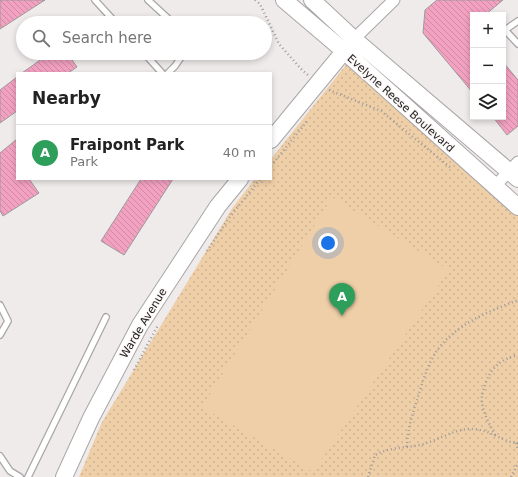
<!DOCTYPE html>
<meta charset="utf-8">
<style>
:root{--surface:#fff;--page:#f2f2f2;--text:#222;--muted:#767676;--line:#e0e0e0;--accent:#2477c5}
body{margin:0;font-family:"DejaVu Sans",sans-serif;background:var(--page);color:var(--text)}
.controls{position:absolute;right:12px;top:12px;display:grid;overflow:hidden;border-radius:0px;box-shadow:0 2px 6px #0003}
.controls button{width:36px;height:36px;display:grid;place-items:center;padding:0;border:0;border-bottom:1px solid var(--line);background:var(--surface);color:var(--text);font:20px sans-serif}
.you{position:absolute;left:328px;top:243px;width:14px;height:14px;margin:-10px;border:3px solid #fff;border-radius:50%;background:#1a73e8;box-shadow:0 0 0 6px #1a73e833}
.badge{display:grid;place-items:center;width:26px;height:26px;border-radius:50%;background:var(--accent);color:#fff;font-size:13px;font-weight:700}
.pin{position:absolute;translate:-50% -33px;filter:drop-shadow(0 1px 2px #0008)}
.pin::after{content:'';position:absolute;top:21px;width:14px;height:12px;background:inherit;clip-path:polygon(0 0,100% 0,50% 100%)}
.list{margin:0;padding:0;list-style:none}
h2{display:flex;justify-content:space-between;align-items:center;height:52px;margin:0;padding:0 16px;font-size:17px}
h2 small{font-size:13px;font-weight:400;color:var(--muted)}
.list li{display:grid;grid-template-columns:26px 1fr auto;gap:12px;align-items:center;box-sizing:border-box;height:56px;padding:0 16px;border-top:1px solid var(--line)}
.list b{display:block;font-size:15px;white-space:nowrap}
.list p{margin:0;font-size:13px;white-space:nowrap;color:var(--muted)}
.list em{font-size:13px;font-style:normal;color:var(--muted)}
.icon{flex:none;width:22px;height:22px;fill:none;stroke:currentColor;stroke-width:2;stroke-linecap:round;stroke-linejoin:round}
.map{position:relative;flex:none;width:518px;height:477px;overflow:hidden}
.search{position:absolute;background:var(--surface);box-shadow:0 2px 6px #0003;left:16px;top:16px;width:256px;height:44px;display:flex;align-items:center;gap:10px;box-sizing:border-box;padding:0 14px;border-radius:22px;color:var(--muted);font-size:15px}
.panel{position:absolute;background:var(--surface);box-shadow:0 2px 6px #0003;left:16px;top:72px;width:256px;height:108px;border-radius:0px}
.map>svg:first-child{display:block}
.park{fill:url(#park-dots)}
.pitch{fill:#efcfa8}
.building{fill:url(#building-back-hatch);stroke:#9e9a9b}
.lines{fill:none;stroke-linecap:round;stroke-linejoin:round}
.lane-casing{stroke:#aaa6a6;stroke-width:8}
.street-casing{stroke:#aaa6a6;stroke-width:13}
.secondary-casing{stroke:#aaa6a6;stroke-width:18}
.path{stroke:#9c9999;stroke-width:2.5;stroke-dasharray:1 3;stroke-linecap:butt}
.lane{stroke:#fff;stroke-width:5.5}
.street{stroke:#fff;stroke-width:11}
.secondary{stroke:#fff;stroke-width:16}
.labels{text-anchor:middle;stroke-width:3;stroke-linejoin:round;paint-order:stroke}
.street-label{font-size:11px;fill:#222020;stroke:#fcf8f8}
</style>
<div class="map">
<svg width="518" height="477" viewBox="0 0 518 477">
<defs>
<pattern id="park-dots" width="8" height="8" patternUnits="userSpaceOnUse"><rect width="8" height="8" fill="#efcfa8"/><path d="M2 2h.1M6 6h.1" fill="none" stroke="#cdb190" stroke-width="1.8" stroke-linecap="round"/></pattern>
<pattern id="building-back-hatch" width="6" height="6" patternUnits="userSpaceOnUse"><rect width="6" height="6" fill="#f2a1c0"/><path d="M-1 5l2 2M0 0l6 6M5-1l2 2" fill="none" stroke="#cf8aa5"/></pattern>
</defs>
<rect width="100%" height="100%" fill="#efebeb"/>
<path class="park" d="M 353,56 L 518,210 L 518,477 L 79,477 L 102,422 L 233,207 L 255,179 L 271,179 L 271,159 Z"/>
<path class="pitch" d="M 332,197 L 449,270 L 313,472 L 202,407 Z"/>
<path class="building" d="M 0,0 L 45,0 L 0,29 Z
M 437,0 L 503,0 L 485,15 L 473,15 L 473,93 L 423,33 L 425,10 Z
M 50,53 L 67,53 L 77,67 L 68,73 L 22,73 Z
M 503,62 L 518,80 L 518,126 L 507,135 L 493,117 L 503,117 Z
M 17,77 L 17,111 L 0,123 L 0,90 Z
M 17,139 L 17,179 L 29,179 L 39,193 L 3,216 L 0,211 L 0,153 Z
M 141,179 L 173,179 L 124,255 L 101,241 Z"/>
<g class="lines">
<g class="lane-casing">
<path id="lane" d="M 95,0 L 116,23
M 148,0 L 173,23
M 518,21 L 505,30 L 518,44
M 144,53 L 162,73
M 168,73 L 175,66 L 184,53
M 0,305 L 8,321 L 0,335
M 0,456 L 10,471 L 20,477
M 28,477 L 106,317"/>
</g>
<g class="street-casing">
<path id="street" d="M 354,39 L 394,0
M 495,186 L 518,162"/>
</g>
<g class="secondary-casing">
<path id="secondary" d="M 284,0 L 344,51 L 518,207
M 312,0 L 354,39 L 518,179
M 271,140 L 350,44
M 64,477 L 91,418 L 140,325 L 218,206 L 240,179"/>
</g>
<path class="path" d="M 255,0 L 260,4 L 279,44 L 302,70 L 308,75
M 329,90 L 381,111 L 451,168
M 271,166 L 308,120
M 207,251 L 229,218 L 260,179
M 134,370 L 158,325
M 495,435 C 490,425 484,415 482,403 C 481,397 483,391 485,385 C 490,368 501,359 518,355
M 516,443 L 518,449
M 407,447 C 407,431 412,416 417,400 C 422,384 427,366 436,352 C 455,324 488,312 518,300
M 368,477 L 375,455 C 390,447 405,448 420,445 C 441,440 458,425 480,430 C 493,432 505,443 518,443
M 511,477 L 518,463"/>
<use href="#lane" class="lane"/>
<use href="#street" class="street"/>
<use href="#secondary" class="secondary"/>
</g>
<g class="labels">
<g class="street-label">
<text transform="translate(401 103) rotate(42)" y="4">Evelyne Reese Boulevard</text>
<text transform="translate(143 323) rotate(-59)" y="4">Warde Avenue</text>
</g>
</g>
</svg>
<div class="controls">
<button>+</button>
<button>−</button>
<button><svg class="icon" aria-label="layers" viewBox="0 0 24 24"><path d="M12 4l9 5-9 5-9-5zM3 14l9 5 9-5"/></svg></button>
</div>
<div class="you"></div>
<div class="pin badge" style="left:342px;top:316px;background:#2e9e5b">A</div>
<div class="search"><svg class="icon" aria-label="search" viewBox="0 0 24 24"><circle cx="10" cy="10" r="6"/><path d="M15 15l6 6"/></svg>Search here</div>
<section class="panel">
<h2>Nearby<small></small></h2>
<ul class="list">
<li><span class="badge" style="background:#2e9e5b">A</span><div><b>Fraipont Park</b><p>Park</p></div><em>40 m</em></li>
</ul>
</section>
</div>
